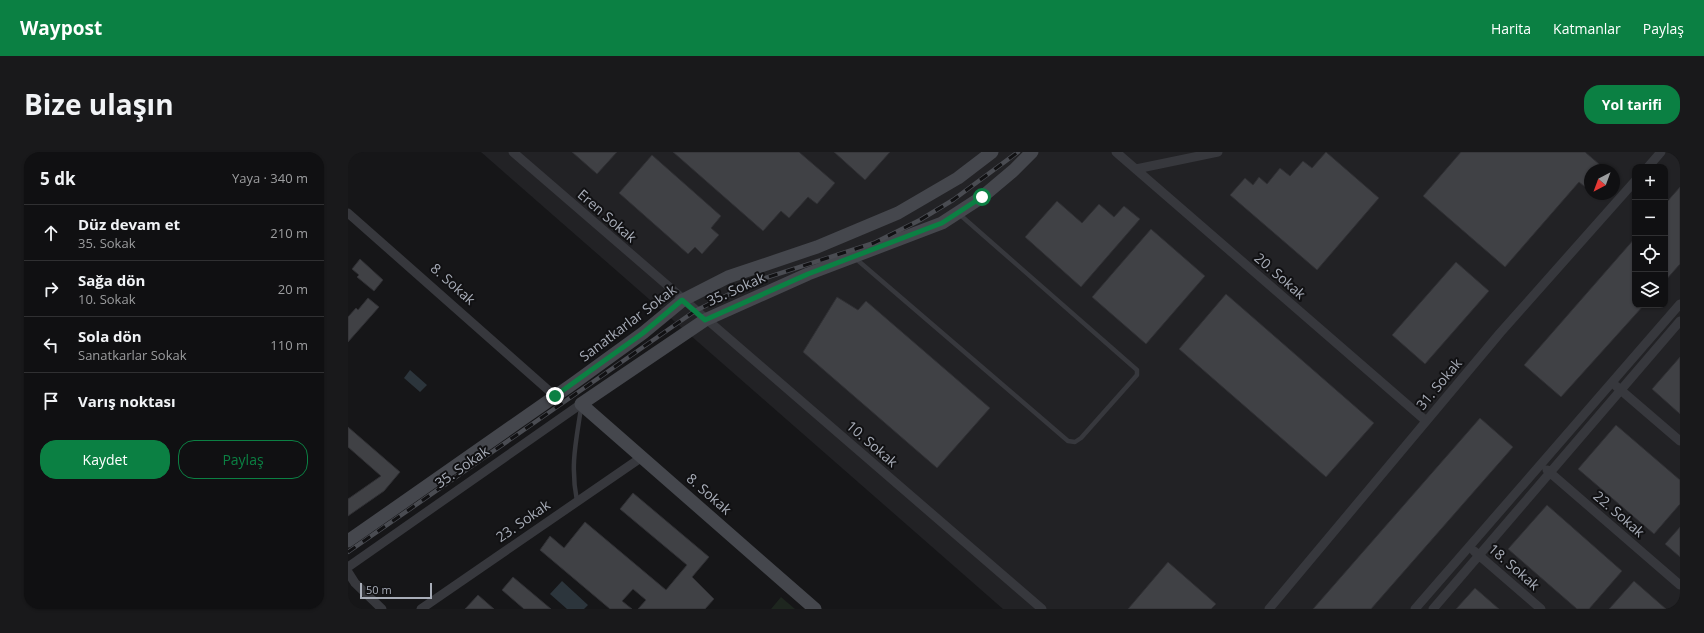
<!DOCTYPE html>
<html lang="tr">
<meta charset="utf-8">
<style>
:root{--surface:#101012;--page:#19191b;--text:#f1f3f6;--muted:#9c9d9f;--line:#303032;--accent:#0b8043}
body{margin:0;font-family:"Open Sans",sans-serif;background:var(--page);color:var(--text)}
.controls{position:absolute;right:12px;top:12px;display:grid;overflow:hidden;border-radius:8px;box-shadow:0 1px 3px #0004}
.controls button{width:36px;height:36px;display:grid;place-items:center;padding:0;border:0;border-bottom:1px solid var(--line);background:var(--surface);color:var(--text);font:20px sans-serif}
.compass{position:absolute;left:1236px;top:12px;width:36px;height:36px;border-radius:50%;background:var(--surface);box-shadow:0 1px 3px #0004;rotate:221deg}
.scale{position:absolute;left:12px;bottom:10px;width:72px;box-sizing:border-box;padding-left:4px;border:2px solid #a8adb8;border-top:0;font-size:11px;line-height:14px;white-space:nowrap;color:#a8adb8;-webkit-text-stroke:3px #111113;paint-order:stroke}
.stop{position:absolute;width:12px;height:12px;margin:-9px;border:3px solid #0b8043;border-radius:50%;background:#fff}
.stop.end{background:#0b8043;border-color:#fff;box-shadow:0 1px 4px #0008}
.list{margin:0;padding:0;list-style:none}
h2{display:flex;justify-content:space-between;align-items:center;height:52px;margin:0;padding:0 16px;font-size:17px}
h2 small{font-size:13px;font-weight:400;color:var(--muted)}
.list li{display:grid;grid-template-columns:26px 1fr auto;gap:12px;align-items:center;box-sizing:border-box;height:56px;padding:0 16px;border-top:1px solid var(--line)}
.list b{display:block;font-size:15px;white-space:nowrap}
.list p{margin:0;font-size:13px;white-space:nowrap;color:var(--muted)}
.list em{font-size:13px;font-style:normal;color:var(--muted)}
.actions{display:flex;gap:8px;padding:12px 16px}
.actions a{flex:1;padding:9px 0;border:1px solid var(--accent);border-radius:16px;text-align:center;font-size:14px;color:var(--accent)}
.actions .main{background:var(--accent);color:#fff}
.icon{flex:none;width:22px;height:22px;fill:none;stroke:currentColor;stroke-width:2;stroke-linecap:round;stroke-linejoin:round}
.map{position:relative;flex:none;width:1332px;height:457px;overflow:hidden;border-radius:16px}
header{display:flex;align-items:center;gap:24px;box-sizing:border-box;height:56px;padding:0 20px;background:var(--accent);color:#fff}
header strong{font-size:19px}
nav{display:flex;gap:22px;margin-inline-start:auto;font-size:14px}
.intro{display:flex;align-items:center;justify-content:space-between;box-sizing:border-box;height:96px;padding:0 24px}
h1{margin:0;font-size:28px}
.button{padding:10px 18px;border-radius:16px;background:var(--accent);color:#fff;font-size:14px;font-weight:700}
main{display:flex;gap:24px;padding:0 24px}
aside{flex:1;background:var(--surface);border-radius:16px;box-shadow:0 1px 3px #0004}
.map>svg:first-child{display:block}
.built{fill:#222225;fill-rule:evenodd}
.green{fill:#1e261f}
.water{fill:#2c353c}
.building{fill:#404145;stroke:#303034}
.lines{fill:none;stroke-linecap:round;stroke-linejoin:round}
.lane{stroke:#37383d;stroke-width:4.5}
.street{stroke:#37383d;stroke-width:9}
.secondary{stroke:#45474d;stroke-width:13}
.rail-casing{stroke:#4a4c52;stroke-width:4.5}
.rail{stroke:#111113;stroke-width:3;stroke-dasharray:9;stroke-linecap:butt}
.route{stroke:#0b8043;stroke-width:5}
.labels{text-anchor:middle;stroke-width:4;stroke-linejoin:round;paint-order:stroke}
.street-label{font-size:14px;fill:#a8adb8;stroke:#111113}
</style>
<header>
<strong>Waypost</strong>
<nav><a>Harita</a><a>Katmanlar</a><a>Paylaş</a></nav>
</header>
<div class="intro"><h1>Bize ulaşın</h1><a class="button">Yol tarifi</a></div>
<main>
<aside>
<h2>5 dk<small>Yaya · 340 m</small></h2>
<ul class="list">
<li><svg class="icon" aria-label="ahead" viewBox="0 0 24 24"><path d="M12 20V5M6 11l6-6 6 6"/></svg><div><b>Düz devam et</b><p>35. Sokak</p></div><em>210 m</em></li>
<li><svg class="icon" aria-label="right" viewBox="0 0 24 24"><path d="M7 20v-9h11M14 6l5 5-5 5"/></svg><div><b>Sağa dön</b><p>10. Sokak</p></div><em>20 m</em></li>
<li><svg class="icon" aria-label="left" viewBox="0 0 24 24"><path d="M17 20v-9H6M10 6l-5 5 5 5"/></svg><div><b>Sola dön</b><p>Sanatkarlar Sokak</p></div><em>110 m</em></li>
<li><svg class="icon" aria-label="arrive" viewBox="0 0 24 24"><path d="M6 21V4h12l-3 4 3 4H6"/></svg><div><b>Varış noktası</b></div></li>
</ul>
<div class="actions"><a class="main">Kaydet</a><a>Paylaş</a></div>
</aside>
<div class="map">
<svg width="1332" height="457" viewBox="0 0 1332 457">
<rect width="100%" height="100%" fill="#161618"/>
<path class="built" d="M 133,0 L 1332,0 L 1332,457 L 655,457 ZM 1287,15 L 1317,15 L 1317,153 L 1287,153 ZM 1242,18 L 1266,18 L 1266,42 L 1242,42 Z"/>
<path class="green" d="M 433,445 L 447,457 L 423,457 Z"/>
<path class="water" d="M 62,218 L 79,233 L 72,240 L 56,226 Z
M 214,429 L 240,453 L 236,457 L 219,457 L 202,442 Z"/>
<path class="building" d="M 224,0 L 269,0 L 249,22 Z
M 325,0 L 451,0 L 487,31 L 469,52 L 460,45 L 441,66 L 433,59 L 415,79 Z
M 486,0 L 542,0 L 517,28 Z
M 978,0 L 1031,46 L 969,118 L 882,43 L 897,26 L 905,33 L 911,25 L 919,32 L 932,16 L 942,24 L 955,9 L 964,16 Z
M 1113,0 L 1237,0 L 1258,18 L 1242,18 L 1242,39 L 1231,30 L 1157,115 L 1075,44 Z
M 304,3 L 373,64 L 363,76 L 371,83 L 354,102 L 347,95 L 340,102 L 271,41 Z
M 1332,35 L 1332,112 L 1317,129 L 1317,52 Z
M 709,49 L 734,71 L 751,52 L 766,65 L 776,54 L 792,67 L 733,135 L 677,85 Z
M 803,77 L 857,124 L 798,192 L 744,145 Z
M 1287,86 L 1287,153 L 1296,153 L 1213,245 L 1176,213 Z
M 12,107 L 35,128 L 26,139 L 9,125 L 11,123 L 4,117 Z
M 1108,110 L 1141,139 L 1077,212 L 1044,183 Z
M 878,142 L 1026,271 L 978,325 L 831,197 Z
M 489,145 L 510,158 L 518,149 L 642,256 L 589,316 L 455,200 Z
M 20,146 L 31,155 L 0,190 L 0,165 L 8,156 L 10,158 Z
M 1332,205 L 1332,262 L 1304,237 Z
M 1132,266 L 1165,295 L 1023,457 L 965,457 Z
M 1268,273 L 1332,328 L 1332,352 L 1306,382 L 1230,317 Z
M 0,275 L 52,320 L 36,339 L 0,364 L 0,347 L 33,324 L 0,295 Z
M 285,341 L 361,405 L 344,425 L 366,447 L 357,457 L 290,457 L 298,448 L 285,437 L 274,449 L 284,457 L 262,457 L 192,398 L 202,384 L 216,396 L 237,370 L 318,438 L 339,413 L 272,357 Z
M 1199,353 L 1274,419 L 1241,457 L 1229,457 L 1160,397 Z
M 1332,375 L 1332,405 L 1317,392 Z
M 820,410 L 868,452 L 863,457 L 780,457 Z
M 165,425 L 203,457 L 176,457 L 154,438 Z
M 1286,429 L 1318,457 L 1261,457 Z
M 1127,436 L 1151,457 L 1108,457 Z
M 130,443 L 146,457 L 117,457 Z"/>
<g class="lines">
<path class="lane" d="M 507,106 L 720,289 L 727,290 L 733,286 L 789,223 L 789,218 L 610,61
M 229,349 C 222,314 228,290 233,256"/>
<path class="street" d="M 165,0 L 694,457
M 768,0 L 1077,268
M 1300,15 L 1313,0
M 788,17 L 870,0
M 0,61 L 207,244
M 1268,234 L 1332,289
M 1199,318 L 1332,433
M 1126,399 L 1193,457
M 0,415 L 233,252
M 0,420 L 7,431 L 34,457
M 73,457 L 294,305
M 921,457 L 1152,181 L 1287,29
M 1067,457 L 1332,152
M 1085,457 L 1332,169"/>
<path class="secondary" d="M 0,389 L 226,231 L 295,181 L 335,148 L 380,125 L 469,95 L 550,61 L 610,26 L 644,0
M 467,457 L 233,252 L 357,168 L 460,122 L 594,71 L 634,45 L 666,18 L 684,0"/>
<g class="rail-casing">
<path id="rail" d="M 0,400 L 347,159 L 408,129 L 526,91 L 572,68 L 605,48 L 670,0"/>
</g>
<use href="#rail" class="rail"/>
</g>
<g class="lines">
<path class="route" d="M 207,244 L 295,181 L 334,148 L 357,168 L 460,122 L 594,71 L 634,45"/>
</g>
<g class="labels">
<g class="street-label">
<text transform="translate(259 64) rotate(41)" y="5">Eren Sokak</text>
<text transform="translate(932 124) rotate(41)" y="5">20. Sokak</text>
<text transform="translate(105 132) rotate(42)" y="5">8. Sokak</text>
<text transform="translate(388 137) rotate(-24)" y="5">35. Sokak</text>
<text transform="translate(280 171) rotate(-37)" y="5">Sanatkarlar Sokak</text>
<text transform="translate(1091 232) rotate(-50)" y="5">31. Sokak</text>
<text transform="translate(524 292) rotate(41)" y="5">10. Sokak</text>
<text transform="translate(114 315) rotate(-35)" y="5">35. Sokak</text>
<text transform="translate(361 342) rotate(41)" y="5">8. Sokak</text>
<text transform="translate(1271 362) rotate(41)" y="5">22. Sokak</text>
<text transform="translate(175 369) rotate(-35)" y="5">23. Sokak</text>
<text transform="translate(1166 415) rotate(41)" y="5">18. Sokak</text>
</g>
</g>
</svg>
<div class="controls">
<button>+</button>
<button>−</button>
<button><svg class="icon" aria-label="locate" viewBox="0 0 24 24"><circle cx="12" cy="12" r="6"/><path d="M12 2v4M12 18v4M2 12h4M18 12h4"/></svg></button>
<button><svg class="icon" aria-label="layers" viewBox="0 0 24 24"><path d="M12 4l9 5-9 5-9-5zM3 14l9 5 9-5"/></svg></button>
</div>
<svg class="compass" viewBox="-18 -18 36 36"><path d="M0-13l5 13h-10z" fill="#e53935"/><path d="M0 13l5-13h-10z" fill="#9c9d9f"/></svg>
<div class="scale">50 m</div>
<div class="stop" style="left:634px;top:45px"></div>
<div class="stop end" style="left:207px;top:244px"></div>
</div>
</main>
